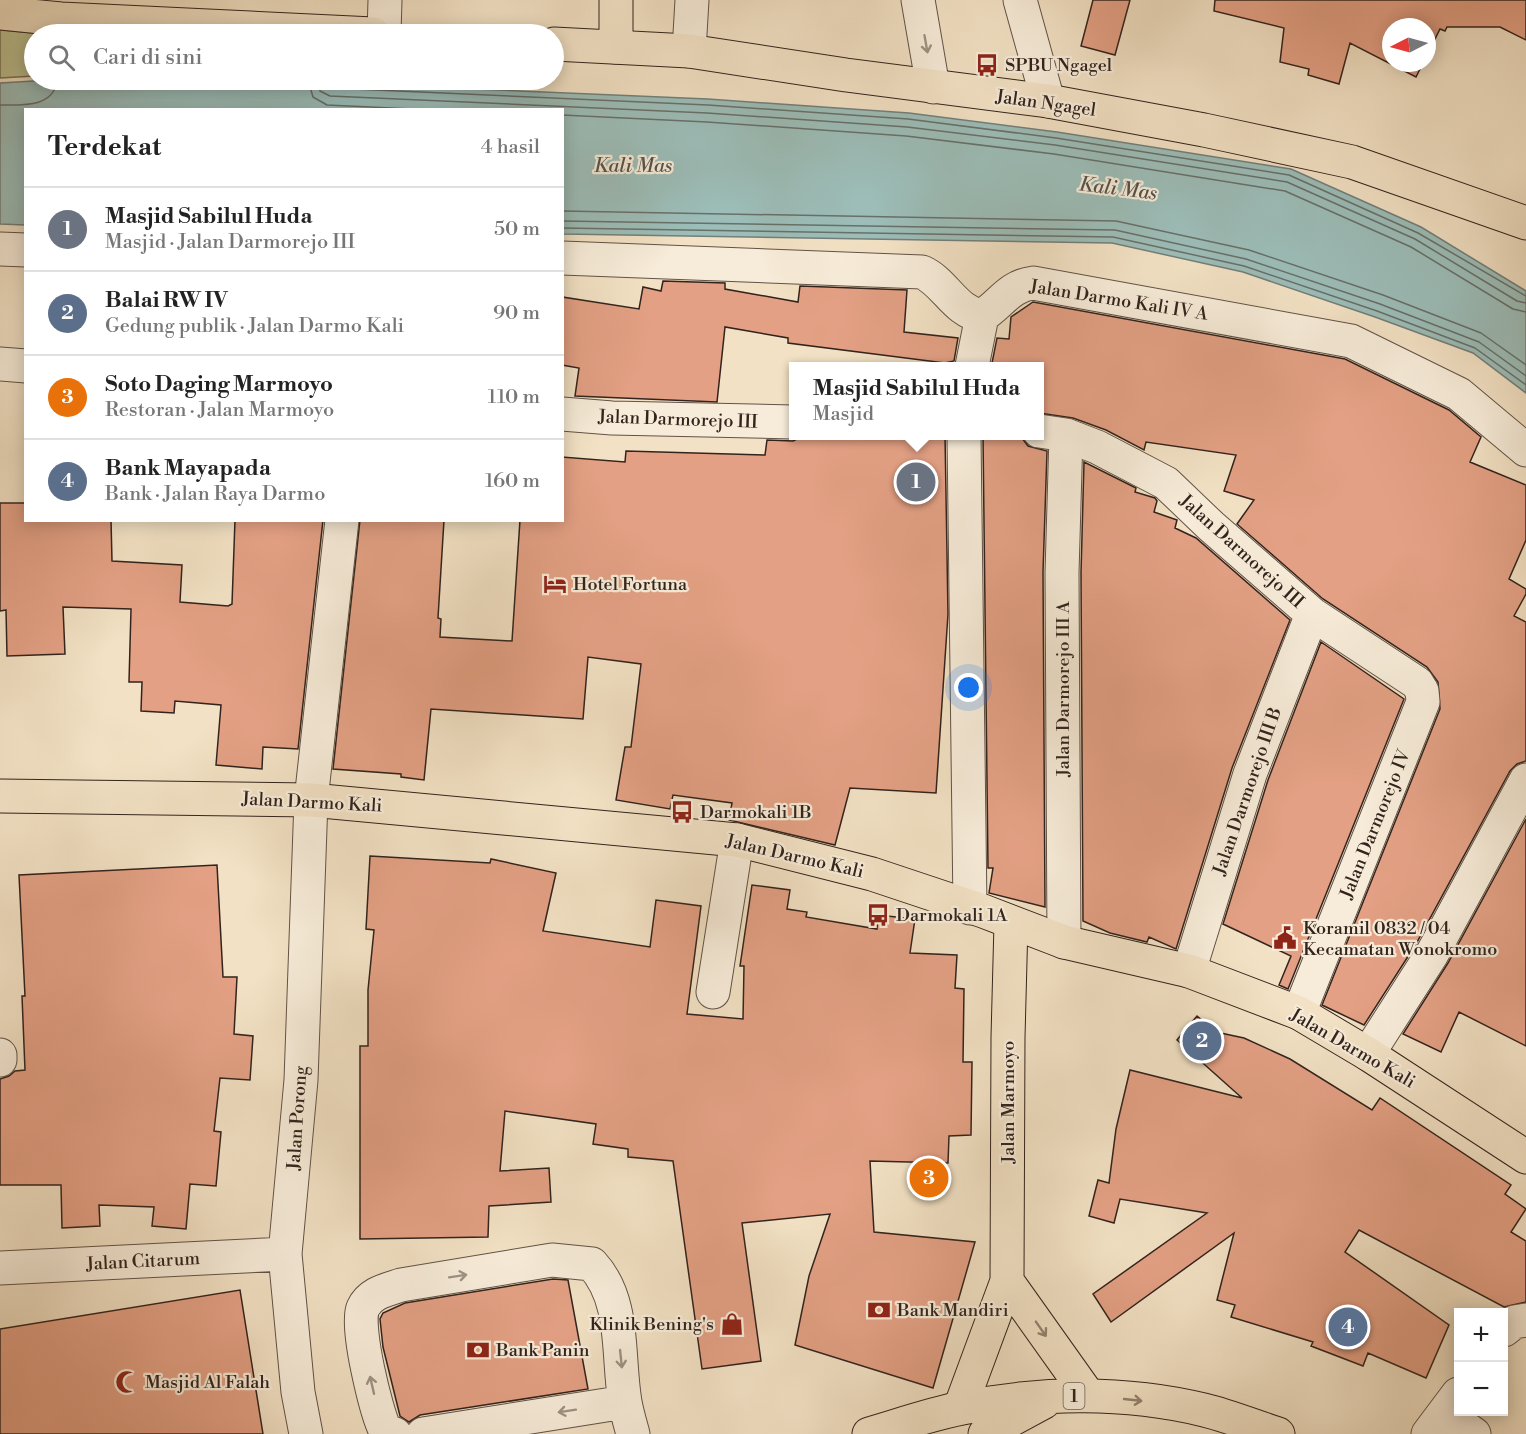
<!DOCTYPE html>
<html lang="id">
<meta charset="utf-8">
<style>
:root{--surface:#fff;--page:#f6f6f6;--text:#222;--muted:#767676;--line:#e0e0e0;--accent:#8f2418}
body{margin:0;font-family:"Libre Bodoni",serif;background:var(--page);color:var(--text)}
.controls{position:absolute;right:18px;bottom:18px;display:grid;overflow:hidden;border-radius:0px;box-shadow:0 3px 15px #0003}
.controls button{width:54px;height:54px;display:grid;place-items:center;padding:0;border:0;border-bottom:2px solid var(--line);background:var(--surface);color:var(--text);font:30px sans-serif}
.compass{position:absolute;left:1382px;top:18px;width:54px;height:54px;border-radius:50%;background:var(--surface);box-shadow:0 3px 15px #0003;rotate:264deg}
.you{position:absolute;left:969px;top:688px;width:21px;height:21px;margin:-15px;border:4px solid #fff;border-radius:50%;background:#1a73e8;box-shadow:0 0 0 9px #1a73e833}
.badge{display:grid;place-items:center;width:39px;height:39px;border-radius:50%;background:var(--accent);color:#fff;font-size:20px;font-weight:700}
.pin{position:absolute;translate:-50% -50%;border:3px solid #fff;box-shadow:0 2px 6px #0006}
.popup{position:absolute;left:789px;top:362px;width:255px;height:78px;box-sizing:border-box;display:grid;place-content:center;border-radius:0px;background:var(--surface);filter:drop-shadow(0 2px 4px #0005);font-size:20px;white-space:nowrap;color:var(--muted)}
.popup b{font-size:22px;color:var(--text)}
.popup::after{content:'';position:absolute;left:50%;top:100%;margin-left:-12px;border:12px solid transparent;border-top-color:var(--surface)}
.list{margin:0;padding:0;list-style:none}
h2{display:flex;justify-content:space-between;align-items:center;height:78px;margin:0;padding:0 24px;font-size:26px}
h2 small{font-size:20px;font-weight:400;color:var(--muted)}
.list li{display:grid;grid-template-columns:39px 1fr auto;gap:18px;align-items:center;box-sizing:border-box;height:84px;padding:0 24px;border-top:2px solid var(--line)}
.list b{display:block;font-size:22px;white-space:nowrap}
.list p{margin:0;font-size:20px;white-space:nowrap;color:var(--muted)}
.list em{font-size:20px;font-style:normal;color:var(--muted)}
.icon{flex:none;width:33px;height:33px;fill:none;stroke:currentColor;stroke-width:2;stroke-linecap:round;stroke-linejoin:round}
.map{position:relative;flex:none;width:1526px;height:1434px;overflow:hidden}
.search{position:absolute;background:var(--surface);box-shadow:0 3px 15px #0003;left:24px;top:24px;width:540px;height:66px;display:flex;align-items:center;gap:15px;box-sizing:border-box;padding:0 21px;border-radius:33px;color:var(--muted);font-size:22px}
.panel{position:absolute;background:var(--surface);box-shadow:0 3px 15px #0003;left:24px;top:108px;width:540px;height:414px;border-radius:0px}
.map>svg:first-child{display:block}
.green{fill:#bdc292;stroke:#787258;stroke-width:1.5}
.water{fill:#9cbdb8;stroke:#727f7a;stroke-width:1.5}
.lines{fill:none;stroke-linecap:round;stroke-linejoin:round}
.shore{stroke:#67706a;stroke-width:1.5}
.building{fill:#e3a084;stroke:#32231d;stroke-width:1.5}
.minor-casing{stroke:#625247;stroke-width:35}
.major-casing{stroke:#32231d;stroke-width:35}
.highway-casing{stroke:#32231d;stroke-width:35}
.minor{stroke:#f7ecd9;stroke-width:33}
.major{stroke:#f2e1c4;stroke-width:33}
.highway{stroke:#f2e1c4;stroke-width:33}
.oneway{stroke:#9e9284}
.oneway2{stroke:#928270}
.labels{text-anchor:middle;stroke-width:4.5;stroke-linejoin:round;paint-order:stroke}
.shield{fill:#f7ecd9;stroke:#6d5f55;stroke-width:1.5}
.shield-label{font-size:16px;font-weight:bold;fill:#32231d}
.poi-label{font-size:18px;fill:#32231d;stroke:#f7ecd9;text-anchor:start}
.street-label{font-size:18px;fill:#32231d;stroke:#f7ecd9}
.water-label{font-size:20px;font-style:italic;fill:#52514c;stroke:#f7ecd9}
</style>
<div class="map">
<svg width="1526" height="1434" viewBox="0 0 1526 1434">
<rect width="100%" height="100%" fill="#f2e1c4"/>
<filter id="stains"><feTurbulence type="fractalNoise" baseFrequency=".00333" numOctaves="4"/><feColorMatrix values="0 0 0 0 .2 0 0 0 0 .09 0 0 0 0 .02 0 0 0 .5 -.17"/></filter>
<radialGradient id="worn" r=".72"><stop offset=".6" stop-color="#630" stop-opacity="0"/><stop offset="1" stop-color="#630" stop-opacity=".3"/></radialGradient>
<path class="green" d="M 0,30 L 45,34 L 34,34 L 34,76 L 0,78 Z"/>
<path class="water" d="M 51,80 L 261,80 L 708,99 L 909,113 L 1057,132 L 1291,169 L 1421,227 L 1526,291 L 1526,393 L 1473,353 L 1375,317 L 1243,272 L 1112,243 L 563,234 L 562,110 L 26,110 L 25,225 L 0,224 L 0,83 Z"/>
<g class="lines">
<path class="shore" d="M 308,80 L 313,97 L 327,105 L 434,110
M 317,80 L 320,91 L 330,96 L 707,113 L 907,127 L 1055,145 L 1287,182 L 1415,239 L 1517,301 L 1526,303
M 324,80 L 326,86 L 331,88 L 708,105 L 908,119 L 1056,138 L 1289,175 L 1418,233 L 1526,296
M 0,105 C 22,105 54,108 57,80
M 562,115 L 707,122 L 906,136 L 1054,154 L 1285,191 L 1411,247 L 1513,309 L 1526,312
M 562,211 L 1116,221 L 1249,250 L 1383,295 L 1481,333 L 1526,365
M 562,221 L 1115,230 L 1246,259 L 1380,304 L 1479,342 L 1526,376
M 562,228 L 1113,237 L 1244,266 L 1377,311 L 1475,348 L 1526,385"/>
</g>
<path class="building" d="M 1093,0 L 1130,0 L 1115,55 L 1081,46 Z
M 1215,0 L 1526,0 L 1526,40 L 1500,27 L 1447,27 L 1445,31 L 1440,29 L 1427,55 L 1427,27 L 1391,27 L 1391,63 L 1423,63 L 1416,77 L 1350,43 L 1339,84 L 1308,75 L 1309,69 L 1280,62 L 1284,28 L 1214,11 Z
M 663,281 L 725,283 L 725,289 L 798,302 L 800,286 L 907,290 L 904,332 L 958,338 L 954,361 L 945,363 L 788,343 L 788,338 L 725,327 L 717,402 L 575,396 L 579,368 L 562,365 L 562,297 L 639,309 L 643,287 L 661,291 Z
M 1033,302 L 1345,359 L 1449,410 L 1481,437 L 1470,462 L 1526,485 L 1526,540 L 1509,579 L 1526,589 L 1526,594 L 1514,616 L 1526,622 L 1526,761 L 1517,764 L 1510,771 L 1416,944 L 1364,1025 L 1322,1005 L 1440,709 L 1438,682 L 1427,667 L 1323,599 L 1237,524 L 1254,500 L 1224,491 L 1236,455 L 1146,442 L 1144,450 L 1106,430 L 1073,418 L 1039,413 L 1039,366 L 1009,366 L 1010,363 L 992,363 L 997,338 L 1009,339 L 1011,317 Z
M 805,435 L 945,435 L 948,614 L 936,793 L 850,788 L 835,845 L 729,820 L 732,803 L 673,795 L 670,809 L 616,800 L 625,747 L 631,747 L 641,664 L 588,657 L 583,719 L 431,709 L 424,780 L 401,777 L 401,774 L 333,769 L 360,520 L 444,520 L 438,618 L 441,619 L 440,637 L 512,641 L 520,520 L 562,520 L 562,457 L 625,462 L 626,451 L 765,455 L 767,440 L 793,441 Z
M 983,435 L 1022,438 L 1028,446 L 1047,451 L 1043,572 L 1045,907 L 989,893 L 993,868 L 988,868 Z
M 1084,462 L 1136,488 L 1135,492 L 1155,498 L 1157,501 L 1154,512 L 1177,520 L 1175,528 L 1196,538 L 1290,620 L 1232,768 L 1176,949 L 1149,937 L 1147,942 L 1110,933 L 1083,921 L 1081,573 Z
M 0,503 L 26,503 L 26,520 L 111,520 L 112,561 L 182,565 L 180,602 L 228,606 L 232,604 L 235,520 L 323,520 L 298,749 L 263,747 L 262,769 L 216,765 L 221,705 L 175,701 L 174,713 L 141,711 L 142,682 L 129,682 L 131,609 L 63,607 L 65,654 L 7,656 L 6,610 L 0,611 Z
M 1321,642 L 1404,699 L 1288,989 L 1279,985 L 1291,956 L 1223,924 L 1268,780 Z
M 1526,819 L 1526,1046 L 1459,1012 L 1441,1052 L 1403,1034 L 1448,963 Z
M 370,856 L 490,863 L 491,859 L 556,873 L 543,931 L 650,947 L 656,900 L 701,906 L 687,1014 L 743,1019 L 744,966 L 740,966 L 752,885 L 790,890 L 787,909 L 807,912 L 806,917 L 877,929 L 878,915 L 915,919 L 910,953 L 957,955 L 955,988 L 964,989 L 963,1062 L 972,1062 L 971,1135 L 949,1136 L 948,1163 L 870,1161 L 874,1232 L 975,1242 L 933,1388 L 795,1345 L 809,1276 L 830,1214 L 742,1223 L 761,1361 L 702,1369 L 673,1161 L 628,1157 L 628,1149 L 593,1144 L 596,1124 L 505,1111 L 500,1171 L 549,1168 L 551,1202 L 489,1206 L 488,1237 L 360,1239 L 360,1046 L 368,1046 L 368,990 L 374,930 L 366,929 Z
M 217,865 L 223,977 L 237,977 L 234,1034 L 253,1036 L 250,1080 L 220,1078 L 214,1131 L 221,1132 L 216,1186 L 190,1184 L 186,1229 L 152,1226 L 154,1207 L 99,1205 L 100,1226 L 62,1228 L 61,1185 L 0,1185 L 0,1079 L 9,1076 L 15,1071 L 25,1070 L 22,996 L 25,996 L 19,875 Z
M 1197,1016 L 1216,1032 L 1244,1038 L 1290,1059 L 1372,1110 L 1380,1098 L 1511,1185 L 1505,1194 L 1526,1209 L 1511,1232 L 1526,1241 L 1526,1302 L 1504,1307 L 1359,1230 L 1345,1252 L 1449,1325 L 1426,1378 L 1368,1353 L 1363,1366 L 1311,1346 L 1313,1342 L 1231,1317 L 1235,1305 L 1217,1300 L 1234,1233 L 1111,1322 L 1093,1294 L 1207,1213 L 1120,1199 L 1114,1223 L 1089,1216 L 1098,1180 L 1109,1183 L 1116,1129 L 1130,1070 L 1242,1098 L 1177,1040 Z
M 553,1279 L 568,1280 L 588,1389 L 420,1415 L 409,1422 L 400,1416 L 383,1347 L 380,1319 L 383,1313 L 405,1303 Z
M 240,1290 L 263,1434 L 0,1434 L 0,1329 Z"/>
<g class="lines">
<g class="minor-casing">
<path id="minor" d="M 918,0 L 933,87
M 1020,0 L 1048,101
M 384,34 L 385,0
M 689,51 L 692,0
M 0,249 L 26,250
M 562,258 L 922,272 C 945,282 955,312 982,316 C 1001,304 1009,286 1033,283 L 1351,341 L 1459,394 L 1526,450
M 0,364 L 26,366
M 972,366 L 982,316
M 562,414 L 612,418 L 793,422
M 1039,431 L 1066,435 L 1097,447 L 1166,483 L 1211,526 L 1312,614 L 1417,683 L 1422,691 L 1423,702 L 1299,1013
M 964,436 L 970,908
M 1064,942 L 1062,573 L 1066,435
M 1189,971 L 1250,774 L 1312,614
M 713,992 L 737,840
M 1368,1054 L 1432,954 L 1526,780
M 0,1055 L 0,1060
M 0,1268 L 285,1254
M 1504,1330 L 1514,1322 L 1526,1320
M 1445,1414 L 1474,1434
M 306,1434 L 298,1392 L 285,1254 L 301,1080 L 311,800 L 342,520
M 395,1434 L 385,1430 C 376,1411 355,1326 363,1308 C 370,1293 386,1290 401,1285 L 552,1260 L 592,1264 C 626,1301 617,1355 625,1402 C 627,1413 630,1423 633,1434
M 423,1434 L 625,1402
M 1428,1434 L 1458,1394"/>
</g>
<g class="major-casing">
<path id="major" d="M 616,0 L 616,47
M 0,796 L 311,800 L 737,840 L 872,874 L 983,911 L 1064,942 L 1189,971 L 1299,1013 L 1368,1054 L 1526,1157
M 1007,1281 L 1088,1395
M 960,1408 L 1007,1281 L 1008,1037 L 1011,923"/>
</g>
<g class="highway-casing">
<path id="highway" d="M 0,13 L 61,19 L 373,34
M 554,44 L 689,51 L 846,75 L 1048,101 L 1204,130 L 1352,162 L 1526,223
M 869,1434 C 900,1425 931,1414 962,1408 C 1040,1392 1126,1391 1204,1410 C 1229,1416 1253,1426 1278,1434
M 985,1434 L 1044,1402"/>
</g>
<use href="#minor" class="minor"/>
<use href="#major" class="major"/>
<use href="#highway" class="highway"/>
</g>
<defs><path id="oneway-shaft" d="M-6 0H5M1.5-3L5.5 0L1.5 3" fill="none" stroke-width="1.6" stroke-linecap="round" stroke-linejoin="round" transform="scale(1.5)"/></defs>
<g class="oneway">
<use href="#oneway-shaft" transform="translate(926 44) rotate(80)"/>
<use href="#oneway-shaft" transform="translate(458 1276) rotate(-9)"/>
<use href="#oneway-shaft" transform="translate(621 1359) rotate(84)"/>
<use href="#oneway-shaft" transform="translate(372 1385) rotate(-103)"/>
<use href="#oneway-shaft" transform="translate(567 1411) rotate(171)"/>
</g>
<g class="oneway2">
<use href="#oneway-shaft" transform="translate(1041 1329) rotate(55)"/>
<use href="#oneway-shaft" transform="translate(1133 1400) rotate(6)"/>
</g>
<defs>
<g id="bus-bare" transform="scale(1.8)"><path d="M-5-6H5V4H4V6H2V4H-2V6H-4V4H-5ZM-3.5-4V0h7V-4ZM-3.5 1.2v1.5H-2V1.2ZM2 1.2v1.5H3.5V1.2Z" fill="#8f2418" stroke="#f7ecd9" stroke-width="2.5" paint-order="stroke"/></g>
<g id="hotel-bare" transform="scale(1.8)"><path d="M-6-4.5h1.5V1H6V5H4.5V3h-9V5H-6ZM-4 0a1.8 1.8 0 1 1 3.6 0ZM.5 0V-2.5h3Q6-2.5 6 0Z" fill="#8f2418" stroke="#f7ecd9" stroke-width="2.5" paint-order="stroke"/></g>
<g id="civic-bare" transform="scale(1.8)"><path d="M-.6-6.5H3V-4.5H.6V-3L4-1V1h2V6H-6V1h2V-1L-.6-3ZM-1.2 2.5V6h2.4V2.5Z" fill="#8f2418" stroke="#f7ecd9" stroke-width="2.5" paint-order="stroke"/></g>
<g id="bank-bare" transform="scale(1.8)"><path d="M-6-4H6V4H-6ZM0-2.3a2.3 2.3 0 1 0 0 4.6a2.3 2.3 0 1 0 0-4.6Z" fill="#8f2418" stroke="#f7ecd9" stroke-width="2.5" paint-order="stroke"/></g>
<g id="shop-bare" transform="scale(1.8)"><path d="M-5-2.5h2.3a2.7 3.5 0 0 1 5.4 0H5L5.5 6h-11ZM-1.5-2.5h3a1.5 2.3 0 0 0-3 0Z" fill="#8f2418" stroke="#f7ecd9" stroke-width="2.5" paint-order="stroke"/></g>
<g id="mosque-bare" transform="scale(1.8)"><path d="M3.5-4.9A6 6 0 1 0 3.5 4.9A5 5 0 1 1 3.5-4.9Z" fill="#8f2418" stroke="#f7ecd9" stroke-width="2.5" paint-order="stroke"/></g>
</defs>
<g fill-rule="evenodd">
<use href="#bus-bare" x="987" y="65"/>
<use href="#hotel-bare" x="555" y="584"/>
<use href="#bus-bare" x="682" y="812"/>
<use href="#bus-bare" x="878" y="915"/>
<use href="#civic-bare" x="1285" y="938"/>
<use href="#bank-bare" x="879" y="1310"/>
<use href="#shop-bare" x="732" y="1324"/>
<use href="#bank-bare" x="478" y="1350"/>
<use href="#mosque-bare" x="127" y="1382"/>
</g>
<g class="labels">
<rect class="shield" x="1063.5" y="1383" width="21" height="26" rx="4.5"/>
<g class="shield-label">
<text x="1074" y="1402">1</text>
</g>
<g class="poi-label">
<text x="1005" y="71">SPBU Ngagel</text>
<text x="573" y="590">Hotel Fortuna</text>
<text x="700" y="818">Darmokali 1B</text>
<text x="896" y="921">Darmokali 1A</text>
<text x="1303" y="934">Koramil 0832 / 04<tspan x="1303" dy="21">Kecamatan Wonokromo</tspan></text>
<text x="897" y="1316">Bank Mandiri</text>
<text x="714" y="1330" text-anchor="end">Klinik Bening's</text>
<text x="496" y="1356">Bank Panin</text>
<text x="145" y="1388">Masjid Al Falah</text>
</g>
<g class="street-label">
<text transform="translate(1046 103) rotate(8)" y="6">Jalan Ngagel</text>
<text transform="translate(1119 300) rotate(9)" y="6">Jalan Darmo Kali IV A</text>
<text transform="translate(678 419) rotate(2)" y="6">Jalan Darmorejo III</text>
<text transform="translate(1242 551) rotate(42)" y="6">Jalan Darmorejo III</text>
<text transform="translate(1063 689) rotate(-90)" y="6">Jalan Darmorejo III A</text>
<text transform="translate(1247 791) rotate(-71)" y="6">Jalan Darmorejo III B</text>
<text transform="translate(312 802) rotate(3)" y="6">Jalan Darmo Kali</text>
<text transform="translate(1375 824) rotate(-68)" y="6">Jalan Darmorejo IV</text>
<text transform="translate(795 856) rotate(13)" y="6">Jalan Darmo Kali</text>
<text transform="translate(1353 1048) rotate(30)" y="6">Jalan Darmo Kali</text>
<text transform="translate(1008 1102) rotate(-90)" y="6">Jalan Marmoyo</text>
<text transform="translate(297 1118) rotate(-86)" y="6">Jalan Porong</text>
<text transform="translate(143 1261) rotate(-3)" y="6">Jalan Citarum</text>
</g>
<g class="water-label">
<text x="633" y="172">Kali Mas</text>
<text transform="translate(1118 188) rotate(7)" y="7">Kali Mas</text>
</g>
</g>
<rect width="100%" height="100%" filter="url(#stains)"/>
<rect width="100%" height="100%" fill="url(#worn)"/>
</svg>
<div class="controls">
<button>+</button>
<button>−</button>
</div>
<svg class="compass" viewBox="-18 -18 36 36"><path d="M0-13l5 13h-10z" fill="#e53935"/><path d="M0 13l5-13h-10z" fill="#767676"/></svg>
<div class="you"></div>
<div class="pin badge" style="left:916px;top:482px;background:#6b7280">1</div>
<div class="popup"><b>Masjid Sabilul Huda</b>Masjid</div>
<div class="pin badge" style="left:1202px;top:1041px;background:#5c6f8a">2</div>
<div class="pin badge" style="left:929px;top:1178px;background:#e8710a">3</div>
<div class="pin badge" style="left:1348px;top:1327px;background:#5c6f8a">4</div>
<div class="search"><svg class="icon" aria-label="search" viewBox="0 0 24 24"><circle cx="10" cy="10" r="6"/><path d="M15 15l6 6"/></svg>Cari di sini</div>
<section class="panel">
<h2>Terdekat<small>4 hasil</small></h2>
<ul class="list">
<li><span class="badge" style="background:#6b7280">1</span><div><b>Masjid Sabilul Huda</b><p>Masjid · Jalan Darmorejo III</p></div><em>50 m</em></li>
<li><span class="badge" style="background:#5c6f8a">2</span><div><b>Balai RW IV</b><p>Gedung publik · Jalan Darmo Kali</p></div><em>90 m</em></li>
<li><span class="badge" style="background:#e8710a">3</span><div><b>Soto Daging Marmoyo</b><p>Restoran · Jalan Marmoyo</p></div><em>110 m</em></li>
<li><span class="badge" style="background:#5c6f8a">4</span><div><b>Bank Mayapada</b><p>Bank · Jalan Raya Darmo</p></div><em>160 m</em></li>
</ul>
</section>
</div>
